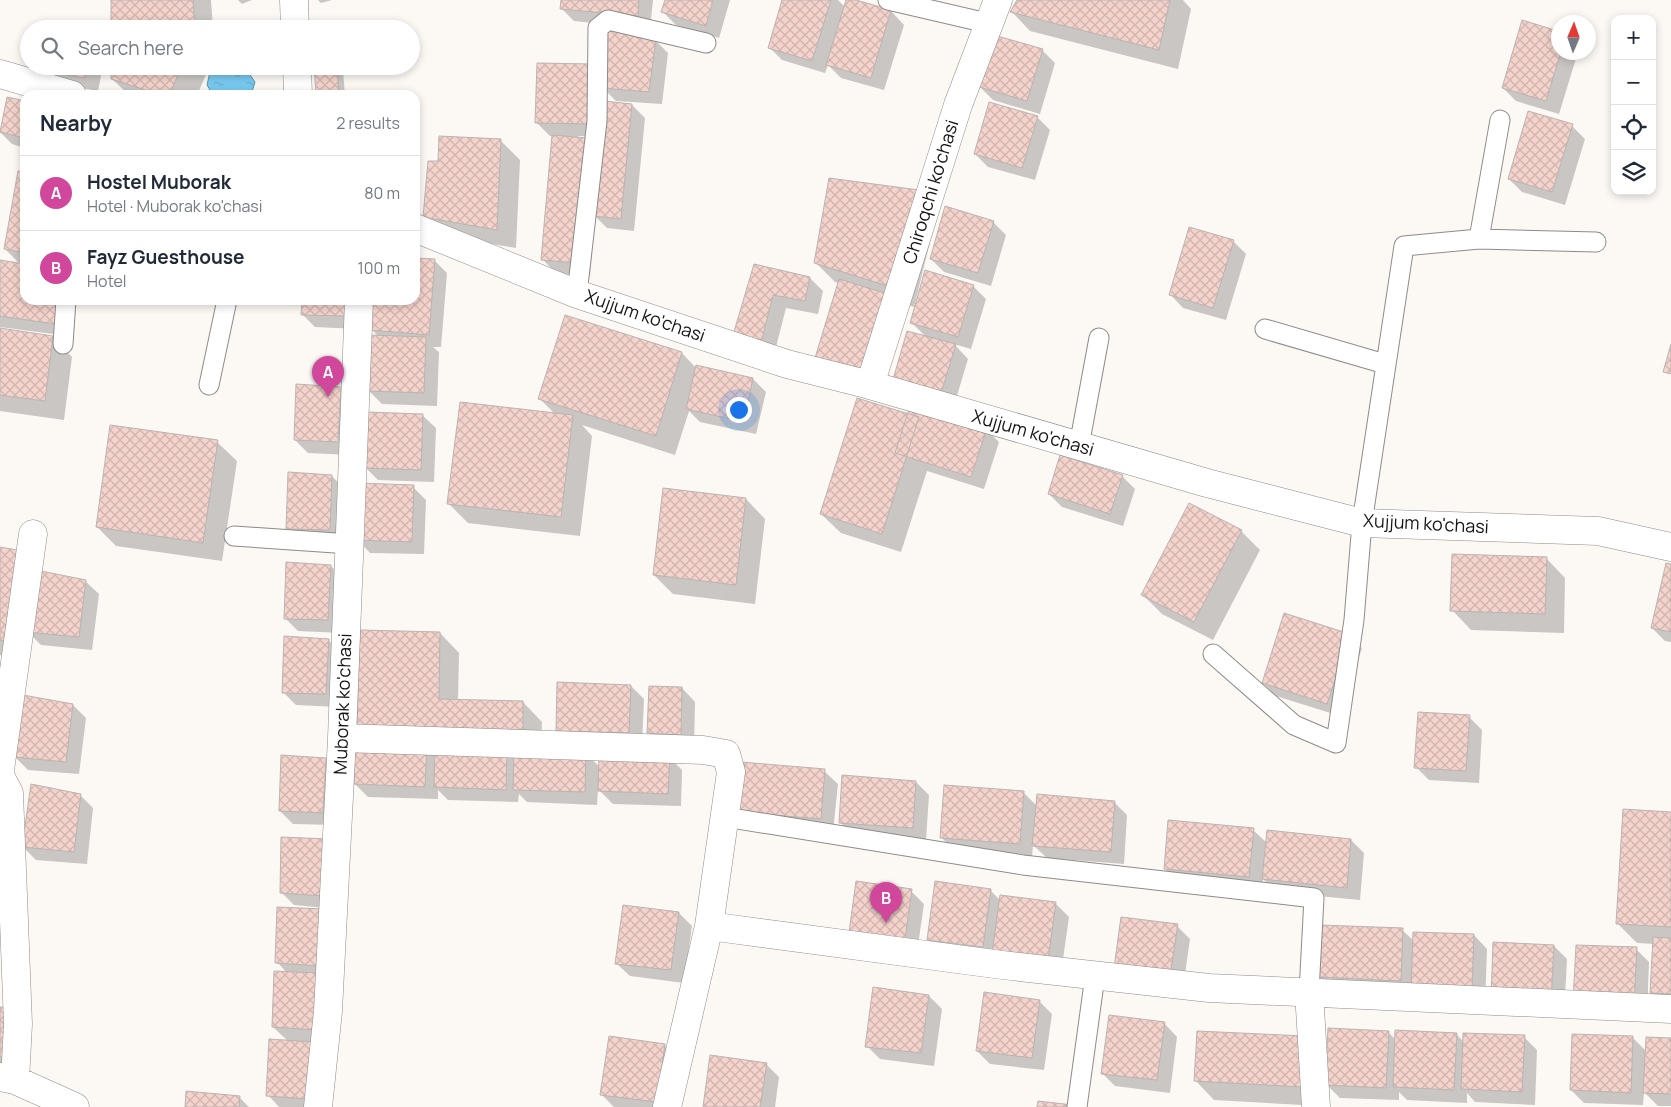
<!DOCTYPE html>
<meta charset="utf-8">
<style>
:root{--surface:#fff;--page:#f2f2f3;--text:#1f2937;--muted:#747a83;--line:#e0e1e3;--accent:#74741a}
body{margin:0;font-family:Manrope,sans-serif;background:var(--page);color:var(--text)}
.controls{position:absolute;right:15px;top:15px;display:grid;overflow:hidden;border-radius:10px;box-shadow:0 2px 8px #0003}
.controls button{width:45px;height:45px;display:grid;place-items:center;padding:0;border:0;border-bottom:1px solid var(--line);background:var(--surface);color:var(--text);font:25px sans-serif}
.compass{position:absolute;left:1551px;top:15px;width:45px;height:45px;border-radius:50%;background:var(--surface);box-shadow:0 2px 8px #0003;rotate:2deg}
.you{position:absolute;left:738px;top:409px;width:18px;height:18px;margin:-12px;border:4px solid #fff;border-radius:50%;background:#1a73e8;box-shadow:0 0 0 8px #1a73e833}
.badge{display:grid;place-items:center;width:32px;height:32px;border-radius:50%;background:var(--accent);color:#fff;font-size:16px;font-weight:700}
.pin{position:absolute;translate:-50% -41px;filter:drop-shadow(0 1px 2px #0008)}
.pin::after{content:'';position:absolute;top:26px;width:18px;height:15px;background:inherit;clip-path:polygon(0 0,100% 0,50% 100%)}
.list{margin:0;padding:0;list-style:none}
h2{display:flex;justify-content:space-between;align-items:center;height:65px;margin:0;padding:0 20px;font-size:21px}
h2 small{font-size:16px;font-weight:400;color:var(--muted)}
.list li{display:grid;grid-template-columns:32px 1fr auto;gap:15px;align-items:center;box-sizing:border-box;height:75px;padding:0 20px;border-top:1px solid var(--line)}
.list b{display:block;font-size:19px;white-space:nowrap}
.list p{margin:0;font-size:16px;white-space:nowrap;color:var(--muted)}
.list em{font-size:16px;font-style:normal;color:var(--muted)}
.icon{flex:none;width:28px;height:28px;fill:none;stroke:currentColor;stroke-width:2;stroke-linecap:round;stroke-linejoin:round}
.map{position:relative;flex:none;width:1671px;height:1107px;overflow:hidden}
.search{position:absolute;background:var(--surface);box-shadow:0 2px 8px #0003;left:20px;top:20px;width:400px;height:55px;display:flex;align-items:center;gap:12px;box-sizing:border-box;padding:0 18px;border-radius:28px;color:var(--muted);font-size:19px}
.panel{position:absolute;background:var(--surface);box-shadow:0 2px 8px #0003;left:20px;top:90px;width:400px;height:215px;border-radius:15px}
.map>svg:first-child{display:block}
.water{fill:url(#water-ripples);stroke:#5b93ad}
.shadow{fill:#0003;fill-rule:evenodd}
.building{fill:url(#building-cross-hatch);stroke:#bab4b3}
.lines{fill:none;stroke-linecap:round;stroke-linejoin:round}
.service-casing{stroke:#8e8b88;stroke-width:21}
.minor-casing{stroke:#8e8b88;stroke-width:29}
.service{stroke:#fff;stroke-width:19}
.minor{stroke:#fff;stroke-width:28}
.labels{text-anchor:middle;stroke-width:5;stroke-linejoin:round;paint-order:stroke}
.street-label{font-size:18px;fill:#171514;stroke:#fff}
</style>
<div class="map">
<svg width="1671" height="1107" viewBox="0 0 1671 1107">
<defs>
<pattern id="water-ripples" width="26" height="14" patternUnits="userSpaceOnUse" patternTransform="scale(1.25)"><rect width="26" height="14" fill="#78c9ef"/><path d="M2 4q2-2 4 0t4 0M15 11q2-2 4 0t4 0" fill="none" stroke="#67accc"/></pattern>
<pattern id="building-cross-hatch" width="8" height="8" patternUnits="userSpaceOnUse" patternTransform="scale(1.25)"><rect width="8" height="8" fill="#f4d3cc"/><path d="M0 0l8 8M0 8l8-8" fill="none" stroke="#d0b4ae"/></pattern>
</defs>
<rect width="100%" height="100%" fill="#fcf8f4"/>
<path class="water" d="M 221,66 L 245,68 L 255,82 L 251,95 L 213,95 L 207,85 L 210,72 Z"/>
<path class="shadow" d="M 113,0 L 211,0 L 213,29 L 113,29 Z
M 238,0 L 252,0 L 242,4 Z
M 318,0 L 332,0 L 321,3 Z
M 562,0 L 653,0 L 650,29 L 574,21 L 561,8 Z
M 666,0 L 730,0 L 719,38 L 676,25 L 663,12 Z
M 783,0 L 838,0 L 845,7 L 847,0 L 851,0 L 891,11 L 904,25 L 884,90 L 841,78 L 828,65 L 825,73 L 782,60 L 769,47 Z
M 1019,0 L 1183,0 L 1191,9 L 1178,69 L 1030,31 L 1011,11 Z
M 1523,22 L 1558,32 L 1558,52 L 1578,52 L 1559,114 L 1516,101 L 1503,88 Z
M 655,40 L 668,53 L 662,104 L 616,101 L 604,89 L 604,103 L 632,105 L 645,118 L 634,231 L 607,228 L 595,216 L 590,276 L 556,273 L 543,260 L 553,136 L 550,136 L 537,123 ZM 578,136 L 602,137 L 578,138 Z
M 1042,50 L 1055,63 L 1040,114 L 993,100 L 980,87 Z
M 37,66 L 103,66 L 98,91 L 50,82 L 37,69 Z
M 112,66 L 210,66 L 197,95 L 129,95 L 112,79 Z
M 315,66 L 339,66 L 343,71 L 345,95 L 317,95 Z
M 8,98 L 25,102 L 25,148 L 12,144 L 0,132 Z
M 1037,117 L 1050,130 L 1035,180 L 988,167 L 975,154 Z
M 1572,126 L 1585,139 L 1565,205 L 1522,192 L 1509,179 Z
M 500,140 L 520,160 L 516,248 L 443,236 L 424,217 L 439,163 Z
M 25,173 L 25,263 L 18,262 L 5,249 Z
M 938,210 L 914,307 L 835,282 L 816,263 Z
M 993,222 L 1006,235 L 991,286 L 944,272 L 931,259 Z
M 1233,241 L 1246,254 L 1226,320 L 1183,308 L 1170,294 Z
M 415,259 L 434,260 L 447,273 L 441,347 L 433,347 L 439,352 L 437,406 L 382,404 L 369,391 L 379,337 L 372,330 L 374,300 L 415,300 Z
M 0,262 L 25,265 L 25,263 L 25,300 L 73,300 L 68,336 L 0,327 Z
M 755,266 L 810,278 L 823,291 L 818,314 L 786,308 L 774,355 L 748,348 Z
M 973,286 L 986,299 L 971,349 L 954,344 L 968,359 L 953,409 L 906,396 L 927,338 L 912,323 Z
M 303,300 L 359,300 L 358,329 L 315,327 L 302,314 Z
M 566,316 L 682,353 L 696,368 L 753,379 L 766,392 L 756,434 L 700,422 L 689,411 L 675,455 L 582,425 L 592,436 L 580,536 L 468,523 L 448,503 L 555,414 L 540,399 Z
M 0,330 L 53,338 L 72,357 L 64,420 L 0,411 Z
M 340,388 L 353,401 L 350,455 L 308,453 L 295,440 Z
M 422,415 L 436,428 L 434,482 L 378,480 L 365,467 Z
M 908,415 L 986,429 L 999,442 L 984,489 L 927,471 L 901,552 L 841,533 L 821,514 Z
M 217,442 L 237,461 L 222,561 L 116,546 L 97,527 Z
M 332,476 L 345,490 L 342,543 L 300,542 L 287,528 Z
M 1122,476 L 1135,489 L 1123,526 L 1062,507 L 1049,494 Z
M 413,487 L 426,500 L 424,554 L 370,553 L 357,539 Z
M 746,499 L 765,519 L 755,604 L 673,594 L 654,575 Z
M 1241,531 L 1260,550 L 1213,640 L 1162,614 L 1143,595 Z
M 0,548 L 41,572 L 85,581 L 99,594 L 92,650 L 41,645 L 29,633 L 24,659 L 0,655 Z
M 1546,558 L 1565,578 L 1564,633 L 1471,630 L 1452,610 Z
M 1671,565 L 1671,642 L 1665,641 L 1652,628 Z
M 331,566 L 344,579 L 341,633 L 298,631 L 285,618 Z
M 440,633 L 459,653 L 458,701 L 523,702 L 542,722 L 541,751 L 585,753 L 600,767 L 669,757 L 682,770 L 681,806 L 613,804 L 598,789 L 597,805 L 527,802 L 519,794 L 518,802 L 448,800 L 438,790 L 438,799 L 368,797 L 355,784 ZM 426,747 L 436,747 L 436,757 Z
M 1349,635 L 1362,648 L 1340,716 L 1276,696 L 1263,683 Z
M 328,640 L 342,653 L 339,707 L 296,705 L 283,692 Z
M 631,686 L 644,699 L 642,746 L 570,743 L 557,730 Z
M 682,688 L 695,702 L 694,747 L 662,746 L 649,733 Z
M 73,705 L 86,718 L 79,774 L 28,770 L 15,757 Z
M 1469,717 L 1482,730 L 1479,783 L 1429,780 L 1416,767 Z
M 325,759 L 338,772 L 336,825 L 293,824 L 280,811 Z
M 824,771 L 838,784 L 833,832 L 751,825 Z
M 916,782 L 929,795 L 926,840 L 853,836 L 840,822 Z
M 1023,792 L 1037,806 L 1114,802 L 1127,815 L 1124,864 L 1047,858 L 1033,845 L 1032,857 L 955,851 L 942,838 Z
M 80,795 L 93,808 L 87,864 L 36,860 L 23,847 Z
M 1671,813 L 1671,1006 L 1665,1006 L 1651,993 L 1654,944 L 1637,943 L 1618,924 Z
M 1253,830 L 1267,843 L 1351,840 L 1364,853 L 1360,900 L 1276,892 L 1263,879 L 1262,890 L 1178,882 L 1165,869 Z
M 283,838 L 336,909 L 294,905 L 281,892 Z
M 990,890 L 1000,900 L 1056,904 L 1069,917 L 1061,973 L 941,953 L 928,940 Z
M 911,891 L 924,904 L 916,959 L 862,953 Z
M 323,911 L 323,1107 L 279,1107 L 268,1095 L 289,1042 L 273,1027 L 287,973 L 277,962 Z
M 679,913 L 692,926 L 684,983 L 630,976 L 616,963 Z
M 1177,926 L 1190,939 L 1182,995 L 1128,988 Z
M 1402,930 L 1414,941 L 1474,935 L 1487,949 L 1485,1004 L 1332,990 L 1319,977 Z
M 1554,946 L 1567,959 L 1564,1015 L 1505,1011 Z
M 1636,949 L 1649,962 L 1647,1016 L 1587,1014 Z
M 929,996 L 942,1009 L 934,1066 L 880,1059 L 867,1046 Z
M 1039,1001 L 1052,1014 L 1044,1070 L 990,1064 L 977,1051 Z
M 0,1008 L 28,1022 L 0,1069 Z
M 1164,1023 L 1177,1037 L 1170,1093 L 1115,1086 L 1102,1073 Z
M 1388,1032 L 1396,1040 L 1456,1034 L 1464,1042 L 1524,1037 L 1537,1050 L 1535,1105 L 1475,1102 L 1467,1093 L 1467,1103 L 1407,1100 L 1399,1092 L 1399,1100 L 1340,1098 L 1326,1084 Z
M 1304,1037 L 1321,1106 L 1214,1100 L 1195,1080 Z
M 1633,1038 L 1646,1051 L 1671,1039 L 1671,1106 L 1658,1106 L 1644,1092 L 1643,1105 L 1584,1103 L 1571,1090 Z
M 664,1045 L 677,1058 L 670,1107 L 614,1107 L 602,1095 Z
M 766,1064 L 779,1077 L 775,1107 L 704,1107 Z
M 239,1097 L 249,1107 L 187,1107 Z"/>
<path class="building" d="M 111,0 L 193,0 L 195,29 L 111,29 Z
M 561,0 L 639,0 L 638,16 L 560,9 Z
M 665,0 L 713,0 L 706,26 L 661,12 Z
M 782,0 L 831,0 L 812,61 L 768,48 Z
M 846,0 L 856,0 L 891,10 L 871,78 L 826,65 Z
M 1017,0 L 1170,0 L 1159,50 L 1010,12 Z
M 1522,20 L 1558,31 L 1558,52 L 1561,52 L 1546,101 L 1502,88 Z
M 606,27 L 656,39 L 649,92 L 602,88 Z
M 994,35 L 1043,49 L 1027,101 L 979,87 Z
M 537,63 L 592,64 L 590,124 L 535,123 Z
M 36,66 L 88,66 L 85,78 L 35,69 Z
M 111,66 L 182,66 L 169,95 L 161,95 L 111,79 Z
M 314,66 L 337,66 L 339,95 L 316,95 Z
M 7,97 L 25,101 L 25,138 L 0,132 Z
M 604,101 L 632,104 L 621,219 L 593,216 Z
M 989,102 L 1038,116 L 1022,168 L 974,154 Z
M 1528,111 L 1573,124 L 1552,192 L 1508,179 Z
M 552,135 L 587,138 L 577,263 L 541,260 Z
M 439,136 L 501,139 L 497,230 L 423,217 L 428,161 L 438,161 Z
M 18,171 L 25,172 L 25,253 L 4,249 Z
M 829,178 L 919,190 L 894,288 L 814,263 Z
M 945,206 L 994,221 L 978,273 L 930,259 Z
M 1189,227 L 1234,240 L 1213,308 L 1169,295 Z
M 415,258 L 435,259 L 429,335 L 370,330 L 372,300 L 415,300 Z
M 0,260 L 25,264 L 25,300 L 59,300 L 55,324 L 0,316 Z
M 754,264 L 810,277 L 805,301 L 773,295 L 761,343 L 733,335 Z
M 925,270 L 974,285 L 958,337 L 910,323 Z
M 839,279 L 891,295 L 868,374 L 815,358 Z
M 302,300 L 346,300 L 345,316 L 301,315 Z
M 565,315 L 682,352 L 656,436 L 538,399 Z
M 0,328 L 53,336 L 45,401 L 0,395 Z
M 907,331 L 956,344 L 940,397 L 892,383 Z
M 370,335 L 426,337 L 424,393 L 368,391 Z
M 1671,344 L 1671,374 L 1663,372 Z
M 696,365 L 753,378 L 744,422 L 686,409 Z
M 296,384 L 341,387 L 338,442 L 294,440 Z
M 857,398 L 919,417 L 882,534 L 820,514 Z
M 460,402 L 573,415 L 561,517 L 447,504 Z
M 911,403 L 987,428 L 971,477 L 895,453 Z
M 366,412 L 423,414 L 421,470 L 364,468 Z
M 110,425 L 218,440 L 203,543 L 96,527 Z
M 1060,455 L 1123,475 L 1110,514 L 1048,494 Z
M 288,472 L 332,475 L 330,530 L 286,529 Z
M 357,483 L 414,485 L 412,542 L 355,540 Z
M 663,488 L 746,498 L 736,585 L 653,575 Z
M 1189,503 L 1242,530 L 1194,622 L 1141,595 Z
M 0,547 L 22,551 L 4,641 L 0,640 Z
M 1452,554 L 1547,557 L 1545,614 L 1450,611 Z
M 286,562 L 331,565 L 328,620 L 284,619 Z
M 1666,563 L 1671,564 L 1671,632 L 1651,628 Z
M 36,570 L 86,580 L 79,637 L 26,632 Z
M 1284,613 L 1350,634 L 1327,704 L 1262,683 Z
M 360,630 L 440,632 L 439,699 L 523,701 L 523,731 L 357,727 Z
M 284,636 L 329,639 L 326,694 L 282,693 Z
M 557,682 L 631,685 L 629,733 L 556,731 Z
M 649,686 L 682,687 L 681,735 L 647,733 Z
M 23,695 L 73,704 L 66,762 L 14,757 Z
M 1418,712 L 1470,715 L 1466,771 L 1414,768 Z
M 355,743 L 427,746 L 425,787 L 354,784 Z
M 435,745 L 507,748 L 506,790 L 434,787 Z
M 514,749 L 586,751 L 585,792 L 513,790 Z
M 599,754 L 670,756 L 668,794 L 598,791 Z
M 281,755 L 326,758 L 323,813 L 279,811 Z
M 741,762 L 825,769 L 821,819 L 737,812 Z
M 842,775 L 916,781 L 913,828 L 839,823 Z
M 31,784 L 81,794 L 74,852 L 22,847 Z
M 944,785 L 1024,791 L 1020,844 L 940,838 Z
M 1037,794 L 1115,801 L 1111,852 L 1032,846 Z
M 1623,809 L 1671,812 L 1671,927 L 1616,924 Z
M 1168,820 L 1254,828 L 1249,877 L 1164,869 Z
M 1267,830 L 1351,839 L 1347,888 L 1262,879 Z
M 281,837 L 328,839 L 324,896 L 280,893 Z
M 856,881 L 912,889 L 904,947 L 848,940 Z
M 935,881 L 991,889 L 983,947 L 927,940 Z
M 1000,895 L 1056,902 L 1048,960 L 992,954 Z
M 623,905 L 679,912 L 671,970 L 615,964 Z
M 277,907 L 324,909 L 319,966 L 275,963 Z
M 1121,917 L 1178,924 L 1169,982 L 1113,975 Z
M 1320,925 L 1403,928 L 1401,981 L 1318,977 Z
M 1413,932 L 1474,934 L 1472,991 L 1411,988 Z
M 1653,937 L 1671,938 L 1671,994 L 1650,993 Z
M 1493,942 L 1554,945 L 1551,1002 L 1491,999 Z
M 1576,945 L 1637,947 L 1634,1004 L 1573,1001 Z
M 274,971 L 320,973 L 316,1030 L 272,1027 Z
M 873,987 L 929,995 L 921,1053 L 865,1047 Z
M 984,992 L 1040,1000 L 1032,1058 L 976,1051 Z
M 0,1007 L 15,1008 L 14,1057 L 0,1057 Z
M 1109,1015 L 1165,1022 L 1157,1080 L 1101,1074 Z
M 1328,1028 L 1389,1031 L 1386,1088 L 1325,1085 Z
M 1395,1030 L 1457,1033 L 1454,1090 L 1393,1087 Z
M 1197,1031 L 1305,1036 L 1302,1087 L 1194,1081 Z
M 1463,1033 L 1525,1035 L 1522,1092 L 1461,1089 Z
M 1572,1034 L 1633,1036 L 1631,1093 L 1570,1090 Z
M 609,1036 L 665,1044 L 657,1102 L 600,1095 Z
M 1646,1037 L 1671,1038 L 1671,1094 L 1643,1093 Z
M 269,1039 L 314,1042 L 310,1099 L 266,1096 Z
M 710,1055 L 767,1063 L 760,1107 L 703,1107 Z
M 186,1091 L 240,1096 L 239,1107 L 185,1107 Z
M 1038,1101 L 1073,1105 L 1073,1107 L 1037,1107 Z"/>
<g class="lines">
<g class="service-casing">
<path id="service" d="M 888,0 L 987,23
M 1479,239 L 1500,120
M 577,294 L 597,121 L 598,28 L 608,20 L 706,43
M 1265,329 L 1385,364
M 63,344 L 66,300
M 209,385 L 227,300
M 1079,446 L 1099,338
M 234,536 L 350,544
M 1213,654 L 1294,725 L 1336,743 L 1354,620 L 1362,523 L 1404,246 L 1479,239 L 1596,242
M 725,817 L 1023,865 L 1314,898 L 1309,992
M 1077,1107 L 1095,976"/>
</g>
<g class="minor-casing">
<path id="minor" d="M 294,0 L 295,29
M 297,66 L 298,95
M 0,74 L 72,95
M 415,228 L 577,294 L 787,364 L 870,385 L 1207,483 L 1362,523 L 1598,531 L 1671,547
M 870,385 L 958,105 L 998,0
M 342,738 L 703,750 L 726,754 L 731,772 L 709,926 L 667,1107
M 0,770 L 33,534
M 0,776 L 9,793 L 18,1024 L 15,1080
M 709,926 L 1002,965 L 1209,988 L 1671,1009
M 1309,992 L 1316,1107
M 0,1077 L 15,1080 L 75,1107
M 318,1107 L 328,1011 L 342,738 L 359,300"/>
</g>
<use href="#service" class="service"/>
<use href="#minor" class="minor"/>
</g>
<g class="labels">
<g class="street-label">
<text transform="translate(931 192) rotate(-73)" y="6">Chiroqchi ko'chasi</text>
<text transform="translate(645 316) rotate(19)" y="6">Xujjum ko'chasi</text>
<text transform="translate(1033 433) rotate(16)" y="6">Xujjum ko'chasi</text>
<text transform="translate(1426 524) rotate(3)" y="6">Xujjum ko'chasi</text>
<text transform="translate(343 704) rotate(-88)" y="6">Muborak ko'chasi</text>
</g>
</g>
</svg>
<div class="controls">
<button>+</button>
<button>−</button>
<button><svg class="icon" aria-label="locate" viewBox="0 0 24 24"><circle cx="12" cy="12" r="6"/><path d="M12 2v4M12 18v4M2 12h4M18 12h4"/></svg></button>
<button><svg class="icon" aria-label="layers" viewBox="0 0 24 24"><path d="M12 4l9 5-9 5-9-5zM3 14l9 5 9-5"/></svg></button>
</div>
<svg class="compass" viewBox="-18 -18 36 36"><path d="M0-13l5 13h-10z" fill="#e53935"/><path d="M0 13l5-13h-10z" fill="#747a83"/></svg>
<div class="you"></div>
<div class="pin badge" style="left:328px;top:397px;background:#d1479c">A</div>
<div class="pin badge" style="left:886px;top:923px;background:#d1479c">B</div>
<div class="search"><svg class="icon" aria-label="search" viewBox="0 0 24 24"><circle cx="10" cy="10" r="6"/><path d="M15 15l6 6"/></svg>Search here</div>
<section class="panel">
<h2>Nearby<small>2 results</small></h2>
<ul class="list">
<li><span class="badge" style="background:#d1479c">A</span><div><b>Hostel Muborak</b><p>Hotel · Muborak ko'chasi</p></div><em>80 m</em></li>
<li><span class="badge" style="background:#d1479c">B</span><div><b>Fayz Guesthouse</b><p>Hotel</p></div><em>100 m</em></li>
</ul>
</section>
</div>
